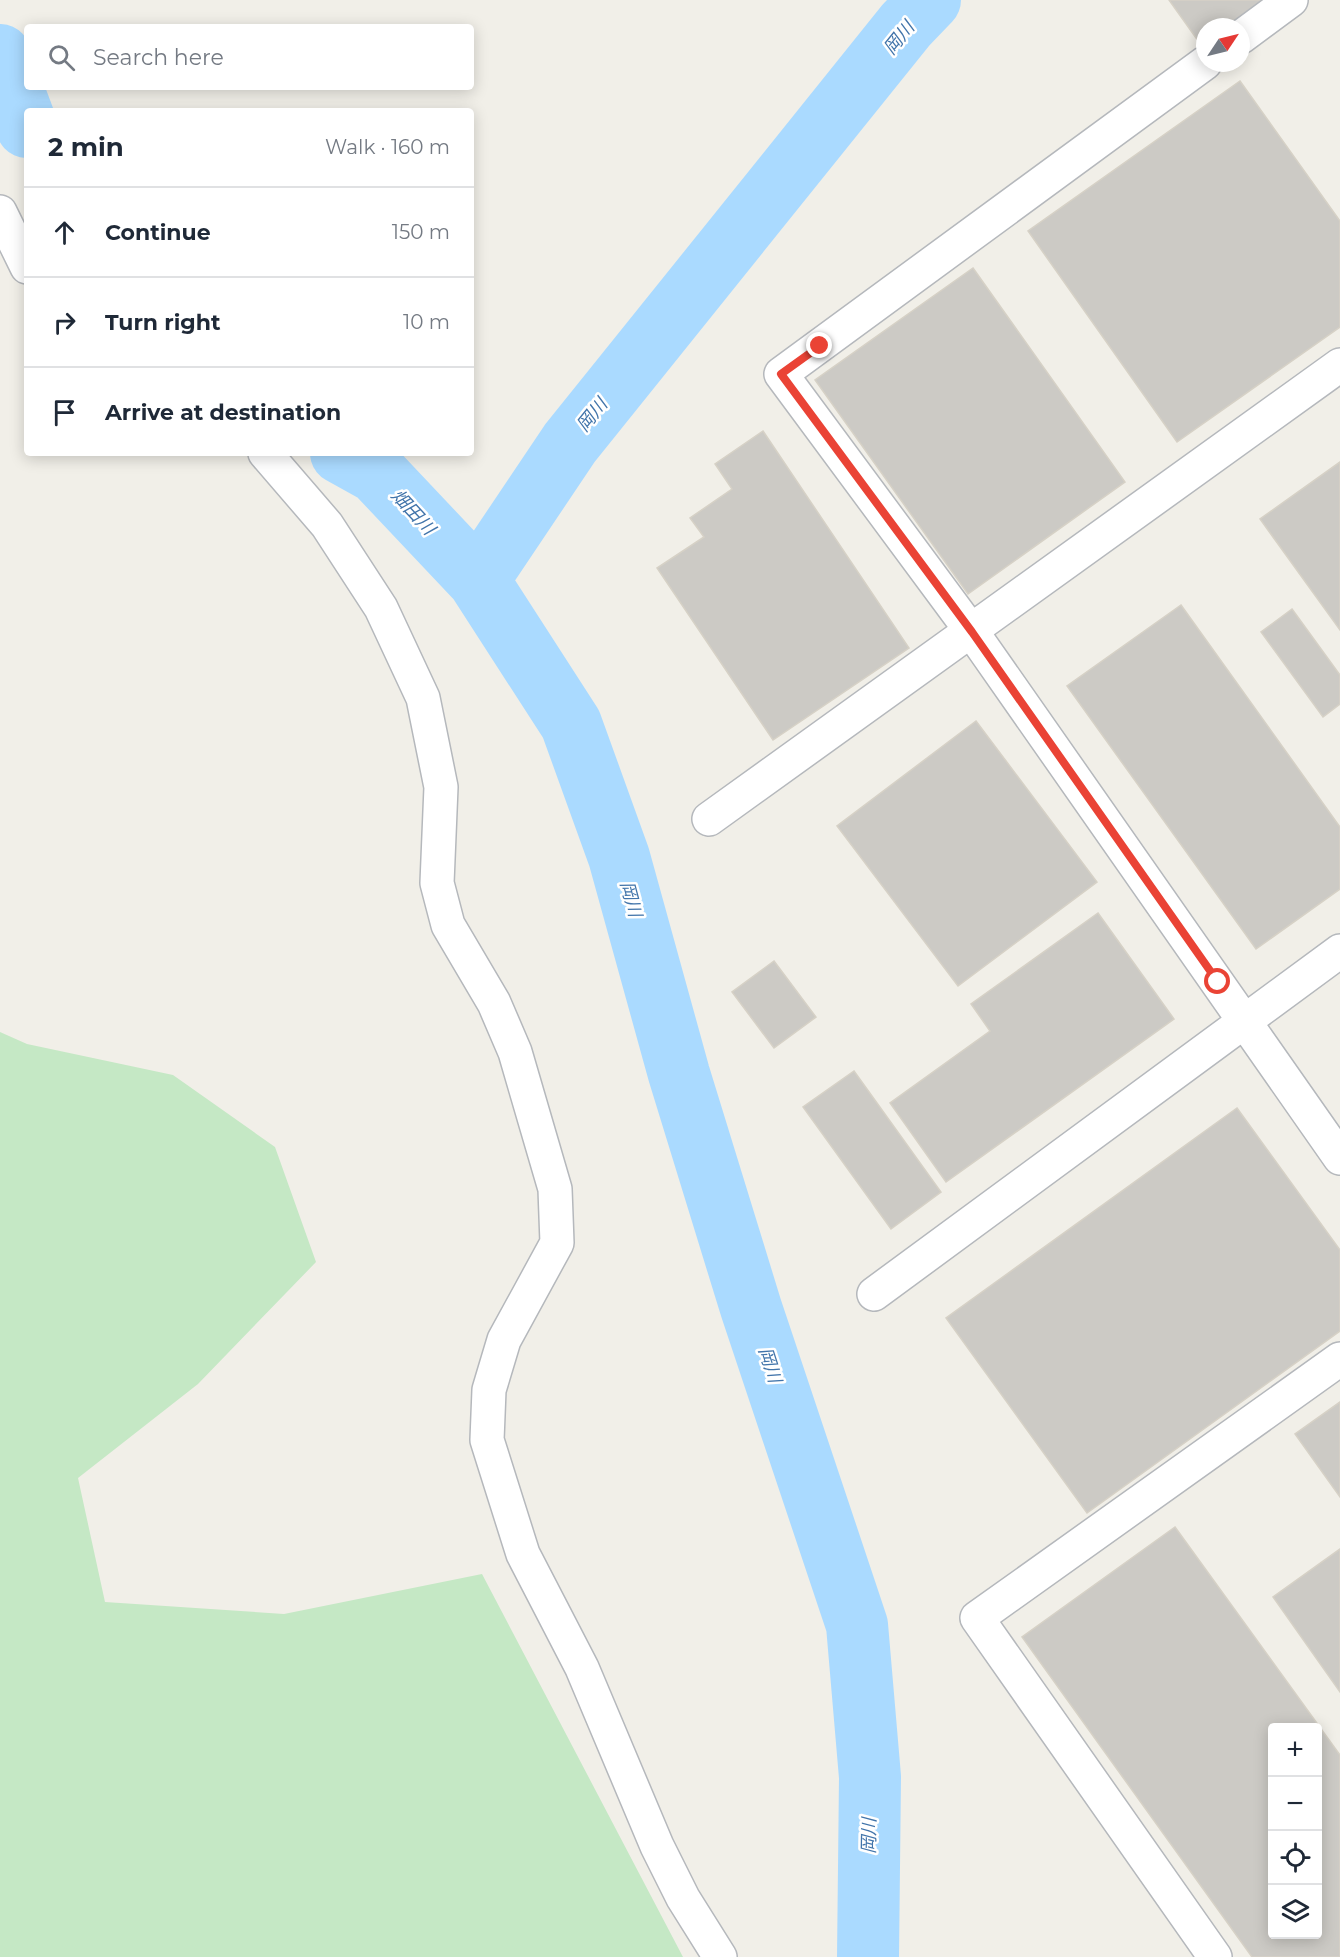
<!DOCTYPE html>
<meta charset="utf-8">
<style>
:root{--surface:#fff;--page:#f6f6f7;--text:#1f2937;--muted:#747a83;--line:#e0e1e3}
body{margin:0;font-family:Montserrat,"Noto Sans JP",sans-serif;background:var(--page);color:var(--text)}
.controls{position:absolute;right:18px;bottom:18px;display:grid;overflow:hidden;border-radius:6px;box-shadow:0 3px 15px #0003}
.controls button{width:54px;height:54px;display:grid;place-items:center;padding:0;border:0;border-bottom:2px solid var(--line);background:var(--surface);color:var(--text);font:30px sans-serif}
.compass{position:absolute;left:1196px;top:18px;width:54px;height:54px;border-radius:50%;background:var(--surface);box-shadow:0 3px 15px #0003;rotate:55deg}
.stop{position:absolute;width:18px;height:18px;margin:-14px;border:4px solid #ea4335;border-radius:50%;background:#fff}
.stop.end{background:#ea4335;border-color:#fff;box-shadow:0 2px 6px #0008}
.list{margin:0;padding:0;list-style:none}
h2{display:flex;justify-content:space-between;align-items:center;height:78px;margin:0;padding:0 24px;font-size:26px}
h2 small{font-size:20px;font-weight:400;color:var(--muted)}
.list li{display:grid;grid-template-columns:39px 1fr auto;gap:18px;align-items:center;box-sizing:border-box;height:90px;padding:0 24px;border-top:2px solid var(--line)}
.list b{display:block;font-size:22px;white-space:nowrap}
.list em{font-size:20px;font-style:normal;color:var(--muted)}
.icon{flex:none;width:33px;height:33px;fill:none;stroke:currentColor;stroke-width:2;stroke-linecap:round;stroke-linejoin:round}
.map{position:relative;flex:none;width:1340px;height:1957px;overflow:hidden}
.search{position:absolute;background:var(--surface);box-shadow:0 3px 15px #0003;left:24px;top:24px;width:450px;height:66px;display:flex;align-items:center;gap:15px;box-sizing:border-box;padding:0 21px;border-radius:6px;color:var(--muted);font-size:22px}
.panel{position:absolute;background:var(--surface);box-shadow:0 3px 15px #0003;left:24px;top:108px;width:450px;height:348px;border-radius:6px}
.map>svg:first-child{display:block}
.green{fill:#c5e8c5}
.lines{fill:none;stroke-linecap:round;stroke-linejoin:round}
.river{stroke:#aadaff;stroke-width:62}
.building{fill:#cccac5;stroke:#d6d1c6;stroke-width:1.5;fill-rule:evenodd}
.minor-casing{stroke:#b5b8bc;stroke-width:36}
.minor{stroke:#fff;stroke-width:33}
.route{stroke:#ea4335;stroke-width:8}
.labels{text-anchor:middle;stroke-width:5;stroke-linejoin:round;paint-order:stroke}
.water-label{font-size:18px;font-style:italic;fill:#4174aa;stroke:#fff}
</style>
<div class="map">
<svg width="1340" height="1957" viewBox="0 0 1340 1957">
<rect width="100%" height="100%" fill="#f1efe8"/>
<path class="green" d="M 0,1032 L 27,1044 L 173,1075 L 275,1147 L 316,1262 L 198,1384 L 78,1478 L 105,1602 L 284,1614 L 482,1574 L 683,1957 L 0,1957 Z"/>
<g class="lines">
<path class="river" d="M 0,55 L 27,127
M 341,453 L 377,473 L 478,580 L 571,724 L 619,857 L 679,1074 L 751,1308 L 857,1625 L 870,1777 L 868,1957
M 478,580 L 570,443 L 906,25 L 930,0"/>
</g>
<path class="building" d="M 1169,0 L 1264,0 L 1226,27 L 1205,27 L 1205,42 L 1201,45 Z
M 1240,81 L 1340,221 L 1340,327 L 1177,442 L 1028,231 Z
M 973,268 L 1125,482 L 968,594 L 815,380 Z
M 763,431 L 909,648 L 773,740 L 657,568 L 704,537 L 690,518 L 732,489 L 715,464 Z
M 1340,462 L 1340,630 L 1260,519 Z
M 1181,605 L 1340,827 L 1340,889 L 1256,949 L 1067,686 Z
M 1292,609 L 1340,675 L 1340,704 L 1323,717 L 1261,632 Z
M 976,721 L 1097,882 L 958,986 L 837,826 Z
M 1098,913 L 1174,1019 L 946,1182 L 890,1103 L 990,1031 L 971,1004 Z
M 774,961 L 816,1017 L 774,1048 L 732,992 Z
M 854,1071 L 941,1192 L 891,1229 L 803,1107 Z
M 1237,1108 L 1340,1250 L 1340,1331 L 1087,1513 L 946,1318 Z
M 1340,1402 L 1340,1497 L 1295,1434 Z
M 1175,1527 L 1340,1755 L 1340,1957 L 1252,1957 L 1022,1637 ZM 1272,1728 L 1318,1728 L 1318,1934 L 1272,1934 Z
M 1340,1549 L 1340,1692 L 1273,1597 Z"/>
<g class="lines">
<g class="minor-casing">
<path id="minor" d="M 1241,37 L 1291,0
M 1205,63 L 781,374 L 972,632 L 1340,1158
M 0,212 L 27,267
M 265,453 L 327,525 L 381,608 L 423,698 L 441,787 L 437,883 L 448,925 L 494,1003 L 515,1052 L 555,1189 L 557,1243 L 504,1340 L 489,1390 L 487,1440 L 523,1554 L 582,1668 L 657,1846 L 683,1898 L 720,1957
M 709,819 L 1340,365
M 874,1294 L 1340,951
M 1215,1957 L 977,1618 L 1340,1359"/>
</g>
<use href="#minor" class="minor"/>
</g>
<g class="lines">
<path class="route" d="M 820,346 L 781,374 L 972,632 L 1218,982"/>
</g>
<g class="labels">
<g class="water-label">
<text transform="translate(899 38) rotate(-51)" y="6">岡川</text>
<text transform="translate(592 415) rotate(-51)" y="6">岡川</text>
<text transform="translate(413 512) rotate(47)" y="6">畑田川</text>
<text transform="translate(631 899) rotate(75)" y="6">岡川</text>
<text transform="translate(770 1365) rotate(72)" y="6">岡川</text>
<text transform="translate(869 1836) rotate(-89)" y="6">岡川</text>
</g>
</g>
</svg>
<div class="controls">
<button>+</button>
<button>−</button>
<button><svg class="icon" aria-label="locate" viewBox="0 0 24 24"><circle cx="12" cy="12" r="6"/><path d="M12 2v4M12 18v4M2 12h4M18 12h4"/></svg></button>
<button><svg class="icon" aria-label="layers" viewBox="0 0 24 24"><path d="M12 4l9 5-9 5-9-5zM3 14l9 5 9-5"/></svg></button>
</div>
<svg class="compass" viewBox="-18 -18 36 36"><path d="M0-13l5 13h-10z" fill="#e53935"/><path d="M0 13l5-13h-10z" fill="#747a83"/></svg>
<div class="stop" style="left:1218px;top:982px"></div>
<div class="stop end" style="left:820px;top:346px"></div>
<div class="search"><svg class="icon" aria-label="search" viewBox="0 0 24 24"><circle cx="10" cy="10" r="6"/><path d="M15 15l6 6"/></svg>Search here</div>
<section class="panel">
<h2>2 min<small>Walk · 160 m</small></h2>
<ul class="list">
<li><svg class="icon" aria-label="ahead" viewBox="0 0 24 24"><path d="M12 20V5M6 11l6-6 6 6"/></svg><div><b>Continue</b></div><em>150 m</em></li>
<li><svg class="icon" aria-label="right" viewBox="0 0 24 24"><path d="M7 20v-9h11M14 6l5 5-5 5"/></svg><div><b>Turn right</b></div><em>10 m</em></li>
<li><svg class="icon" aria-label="arrive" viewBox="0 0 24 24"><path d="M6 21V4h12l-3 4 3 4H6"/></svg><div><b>Arrive at destination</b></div></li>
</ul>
</section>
</div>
